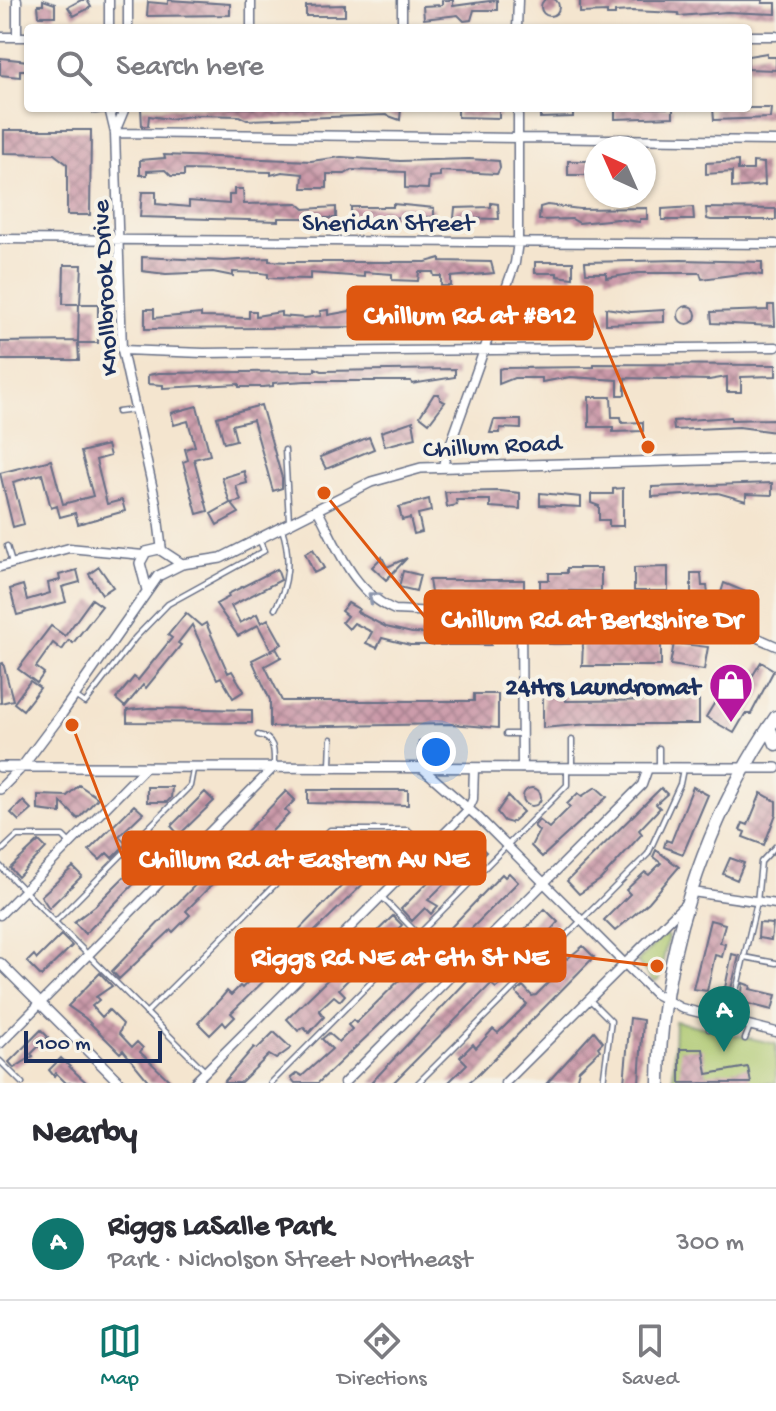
<!DOCTYPE html>
<meta charset="utf-8">
<style>
:root{--surface:#fff;--page:#f7f7f7;--text:#2b2b33;--muted:#7c7c81;--line:#e1e1e2;--accent:#0f766e}
body{margin:0;font-family:"Gochi Hand",sans-serif;background:var(--page);color:var(--text)}
.compass{position:absolute;left:584px;top:136px;width:72px;height:72px;border-radius:50%;background:var(--surface);box-shadow:0 2px 6px #0004;rotate:315deg}
.scale{position:absolute;left:24px;bottom:20px;width:138px;box-sizing:border-box;padding-left:8px;border:4px solid #1b2f5e;border-top:0;font-size:22px;line-height:28px;white-space:nowrap;color:#1b2f5e;-webkit-text-stroke:6px #f7f3e8;paint-order:stroke}
.you{position:absolute;left:436px;top:752px;width:28px;height:28px;margin:-20px;border:6px solid #fff;border-radius:50%;background:#1a73e8;box-shadow:0 0 0 12px #1a73e833}
.badge{display:grid;place-items:center;width:52px;height:52px;border-radius:50%;background:var(--accent);color:#fff;font-size:26px;font-weight:700}
.pin{position:absolute;translate:-50% -66px;filter:drop-shadow(0 2px 4px #0008)}
.pin::after{content:'';position:absolute;top:42px;width:28px;height:24px;background:inherit;clip-path:polygon(0 0,100% 0,50% 100%)}
.list{margin:0;padding:0;list-style:none}
h2{display:flex;justify-content:space-between;align-items:center;height:104px;margin:0;padding:0 32px;font-size:34px}
h2 small{font-size:26px;font-weight:400;color:var(--muted)}
.list li{display:grid;grid-template-columns:52px 1fr auto;gap:24px;align-items:center;box-sizing:border-box;height:112px;padding:0 32px;border-top:2px solid var(--line)}
.list b{display:block;font-size:30px;white-space:nowrap}
.list p{margin:0;font-size:26px;white-space:nowrap;color:var(--muted)}
.list em{font-size:26px;font-style:normal;color:var(--muted)}
.icon{flex:none;width:44px;height:44px;fill:none;stroke:currentColor;stroke-width:2;stroke-linecap:round;stroke-linejoin:round}
.map{position:relative;flex:none;width:776px;height:1083px;overflow:hidden}
.search{position:absolute;background:var(--surface);box-shadow:0 2px 6px #0004;left:24px;right:24px;top:24px;height:88px;display:flex;align-items:center;gap:20px;box-sizing:border-box;padding:0 28px;border-radius:8px;color:var(--muted);font-size:30px}
.sheet{height:216px;background:var(--surface)}
nav{display:flex;justify-content:space-around;align-items:center;box-sizing:border-box;height:112px;border-top:2px solid var(--line);background:var(--surface);font-size:22px;color:var(--muted)}
nav a{display:grid;justify-items:center;gap:4px}
nav .on{color:var(--accent)}
.map>svg:first-child{display:block}
.park{fill:#acc76d;stroke:#647b66;stroke-width:2}
.building{fill:url(#building-cross-hatch)}
.lines{fill:none;stroke-linecap:round;stroke-linejoin:round}
.service-casing{stroke:#676f86;stroke-width:7}
.minor-casing{stroke:#676f86;stroke-width:11}
.tertiary-casing{stroke:#676f86;stroke-width:12}
.primary-casing{stroke:#676f86;stroke-width:15}
.service{stroke:#fff;stroke-width:4}
.minor{stroke:#fff;stroke-width:8}
.tertiary{stroke:#fff;stroke-width:9}
.primary{stroke:#fff;stroke-width:12}
.oneway{stroke:#8d97ae}
.labels{text-anchor:middle;stroke-width:8;stroke-linejoin:round;paint-order:stroke}
.street-label{font-size:26px;fill:#1b2f5e;stroke:#f7f3e8}
.poi-label{font-size:26px;font-weight:bold;fill:#1b2f5e;stroke:#f7f3e8;text-anchor:end}
.leader{fill:none;stroke:#de5710;stroke-width:3}
.callout-dot{fill:#de5710;stroke:#f7f3e8;stroke-width:3}
.callout{fill:#de5710;stroke:#de5710;stroke-width:3}
.callout-label{font-size:28px;text-anchor:middle;font-weight:bold;fill:#fff}
</style>
<div class="map">
<svg width="776" height="1083" viewBox="0 0 776 1083">
<defs>
<pattern id="building-cross-hatch" width="8" height="8" patternUnits="userSpaceOnUse" patternTransform="scale(2)"><rect width="8" height="8" fill="#cb9aa9"/><path d="M0 0l8 8M0 8l8-8" fill="none" stroke="#a47e8d"/></pattern>
</defs>
<rect width="100%" height="100%" fill="#f7f3e8"/>
<filter id="ink" filterUnits="userSpaceOnUse"><feTurbulence type="fractalNoise" baseFrequency=".0125" numOctaves="2"/><feDisplacementMap in="SourceGraphic" scale="16" xChannelSelector="R" yChannelSelector="G"/><feConvolveMatrix kernelMatrix="1 2 1 2 8 2 1 2 1" color-interpolation-filters="sRGB"/></filter>
<filter id="wash" filterUnits="userSpaceOnUse"><feTurbulence type="fractalNoise" baseFrequency=".006" numOctaves="4" result="noise"/><feDisplacementMap in="SourceGraphic" scale="32" xChannelSelector="R" yChannelSelector="G"/><feGaussianBlur stdDeviation="1.8" result="paint"/><feColorMatrix in="noise" values="0 0 0 0 0 0 0 0 0 0 0 0 0 0 0 0 0 1.4 0 .05"/><feComposite in="paint" operator="in"/></filter>
<g filter="url(#wash)">
<rect width="100%" height="100%" fill="#f4e5cf"/>
<path class="park" d="M 664,934 L 668,937 L 659,980 L 654,982 L 637,962 Z
M 675,1021 L 776,1044 L 776,1083 L 673,1083 Z"/>
<g id="blocks">
<path class="building" d="M541 7a9 9 0 1 1 18 0a9 9 0 1 1-18 0Z
M 43,0 L 55,4 L 55,16 L 39,16 L 38,5 L 43,5 Z
M 81,0 L 87,0 L 91,7 L 74,16 L 68,7 Z
M 168,0 L 230,4 L 230,15 L 147,16 L 148,2 L 168,4 Z
M 442,0 L 453,0 L 453,6 L 497,0 L 497,10 L 474,10 L 471,20 L 464,21 L 458,15 L 424,19 L 423,6 L 442,5 Z
M 580,0 L 763,0 L 762,3 L 776,3 L 776,14 L 727,12 L 679,16 L 678,13 L 632,11 L 615,12 L 615,15 L 607,15 L 607,12 L 580,13 Z
M 345,5 L 345,16 L 306,16 L 306,6 Z
M 767,53 L 767,57 L 776,57 L 776,70 L 748,69 L 748,56 Z
M 0,58 L 28,61 L 28,70 L 20,70 L 20,77 L 0,75 Z
M 141,108 L 401,108 L 400,120 L 386,115 L 247,120 L 239,116 L 199,115 L 169,119 L 149,116 L 148,126 L 142,126 Z
M 458,108 L 499,108 L 499,118 L 458,117 Z
M 540,108 L 573,108 L 573,117 L 540,118 Z
M 615,108 L 673,108 L 673,117 L 615,119 Z
M 713,108 L 771,108 L 770,118 L 714,120 Z
M 4,130 L 91,130 L 90,215 L 67,215 L 67,164 L 54,154 L 4,153 Z
M 164,155 L 311,161 L 341,157 L 400,161 L 469,159 L 499,161 L 500,168 L 497,174 L 440,171 L 440,176 L 429,177 L 428,189 L 405,188 L 405,172 L 352,170 L 345,174 L 327,174 L 327,188 L 302,188 L 303,174 L 282,172 L 271,175 L 271,172 L 184,170 L 184,176 L 171,176 L 165,170 L 147,171 L 147,175 L 140,175 L 140,160 L 165,158 Z
M 568,161 L 596,161 L 596,171 L 591,172 L 591,175 L 568,175 Z
M 738,161 L 738,170 L 753,170 L 753,162 L 764,163 L 765,185 L 732,188 L 732,172 L 706,174 L 706,163 Z
M 234,189 L 243,189 L 244,204 L 297,203 L 304,209 L 336,207 L 336,218 L 278,218 L 278,221 L 140,217 L 142,192 L 156,192 L 156,204 L 189,207 L 189,201 L 229,204 L 229,195 L 234,195 Z
M 491,203 L 498,204 L 499,219 L 454,218 L 455,208 L 491,207 Z
M 393,204 L 434,208 L 434,217 L 351,218 L 351,207 L 393,207 Z
M 547,205 L 580,209 L 647,208 L 647,219 L 640,219 L 640,222 L 617,219 L 579,223 L 572,219 L 539,220 L 540,207 Z
M 693,207 L 694,220 L 662,220 L 662,209 Z
M 706,208 L 776,209 L 776,220 L 711,220 L 707,219 Z
M 142,257 L 224,261 L 269,258 L 269,261 L 289,262 L 426,262 L 440,258 L 440,261 L 491,262 L 494,273 L 451,277 L 451,286 L 441,286 L 441,276 L 434,276 L 433,272 L 419,272 L 418,281 L 392,280 L 392,274 L 364,272 L 364,277 L 310,273 L 310,279 L 268,278 L 268,274 L 261,273 L 233,272 L 233,276 L 213,272 L 166,274 L 142,271 Z
M 681,260 L 762,262 L 762,275 L 747,273 L 702,279 L 700,273 L 638,273 L 606,278 L 606,273 L 586,273 L 585,262 Z
M 535,262 L 573,262 L 573,278 L 557,276 L 557,273 L 535,273 Z
M 64,265 L 82,265 L 80,304 L 98,304 L 98,343 L 78,343 L 79,360 L 0,360 L 0,342 L 78,341 L 79,304 L 63,304 Z
M 768,305 L 774,305 L 775,326 L 712,323 L 711,312 L 768,310 Z
M678 315a9 9 0 1 1 18 0a9 9 0 1 1-18 0Z
M 606,308 L 631,312 L 664,310 L 664,322 L 606,324 Z
M 145,309 L 154,309 L 154,318 L 201,314 L 201,317 L 249,318 L 249,311 L 256,311 L 256,316 L 281,312 L 281,316 L 305,318 L 321,316 L 320,311 L 328,310 L 328,315 L 361,309 L 376,311 L 376,316 L 424,310 L 425,314 L 473,314 L 473,325 L 445,326 L 445,330 L 426,326 L 369,326 L 368,331 L 362,331 L 362,327 L 145,329 Z
M 573,311 L 573,314 L 592,313 L 593,324 L 518,324 L 518,313 Z
M 594,364 L 776,365 L 776,376 L 741,377 L 741,392 L 727,392 L 727,377 L 709,380 L 625,378 L 625,395 L 618,395 L 618,380 L 570,377 L 542,382 L 542,378 L 514,378 L 499,384 L 499,369 L 503,368 L 594,367 Z
M 315,368 L 322,371 L 455,369 L 455,377 L 412,384 L 411,381 L 306,381 L 273,383 L 273,386 L 263,387 L 239,387 L 239,384 L 163,388 L 163,385 L 148,384 L 148,375 L 159,373 L 315,371 Z
M 434,394 L 439,394 L 440,400 L 445,402 L 429,423 L 420,416 Z
M 589,397 L 611,397 L 612,417 L 621,417 L 622,423 L 643,422 L 643,431 L 613,432 L 613,427 L 589,427 Z
M 261,405 L 282,478 L 282,488 L 273,491 L 253,420 L 232,425 L 236,440 L 224,443 L 217,417 Z
M 197,406 L 210,455 L 194,459 L 208,511 L 197,514 L 183,462 L 188,460 L 185,449 L 195,446 L 188,421 L 174,425 L 171,413 Z
M 731,417 L 731,420 L 776,419 L 776,432 L 739,427 L 674,430 L 673,421 Z
M 494,420 L 521,420 L 521,429 L 500,428 L 500,433 L 490,433 Z
M 413,421 L 416,438 L 385,446 L 381,432 Z
M 369,437 L 374,449 L 326,469 L 320,457 Z
M 107,445 L 110,456 L 96,460 L 107,504 L 122,500 L 125,511 L 78,524 L 75,513 L 60,517 L 57,506 L 51,508 L 42,474 L 13,482 L 24,524 L 13,527 L 0,473 L 51,460 L 63,504 L 93,496 L 81,452 Z
M 244,471 L 247,483 L 236,486 L 241,501 L 231,503 L 239,513 L 217,525 L 211,514 L 230,503 L 222,478 Z
M 772,483 L 772,495 L 746,494 L 746,501 L 718,493 L 652,497 L 652,487 Z
M 623,488 L 623,526 L 609,526 L 609,520 L 599,520 L 599,506 L 591,503 L 591,494 L 613,494 L 613,489 Z
M 500,491 L 520,493 L 520,509 L 490,507 L 490,500 L 456,500 L 457,505 L 447,507 L 445,492 Z
M 540,493 L 581,497 L 581,507 L 540,505 Z
M 429,499 L 431,511 L 418,514 L 422,532 L 414,534 L 410,518 L 402,520 L 399,507 Z
M 313,549 L 324,568 L 314,573 L 305,553 Z
M 382,557 L 387,567 L 407,558 L 386,580 L 372,567 Z
M 99,567 L 113,587 L 102,594 L 89,574 Z
M 668,567 L 668,591 L 634,591 L 634,568 Z
M 567,568 L 601,568 L 601,591 L 540,591 L 540,580 L 549,580 L 549,573 L 567,573 Z
M 277,569 L 281,580 L 231,606 L 240,623 L 257,614 L 261,623 L 268,619 L 282,644 L 271,650 L 258,625 L 238,636 L 216,604 L 229,597 L 228,594 Z
M 77,570 L 80,582 L 62,587 L 66,602 L 17,615 L 10,589 L 23,585 L 27,600 L 50,593 L 48,583 L 60,580 L 59,575 Z
M 403,571 L 420,575 L 416,591 L 399,587 Z
M 691,573 L 701,573 L 702,586 L 707,586 L 708,594 L 703,597 L 691,594 Z
M 429,580 L 524,580 L 524,591 L 431,593 Z
M 724,583 L 758,597 L 752,609 L 720,596 Z
M 92,599 L 102,606 L 73,643 L 69,640 L 62,650 L 53,643 L 36,667 L 44,673 L 37,683 L 18,669 L 51,626 L 65,636 Z
M 348,603 L 359,609 L 357,612 L 386,627 L 412,633 L 491,634 L 491,645 L 410,645 L 382,638 L 377,648 L 366,643 L 372,632 L 354,623 L 349,629 L 342,622 L 347,616 L 341,611 Z
M 186,613 L 201,626 L 206,623 L 228,673 L 232,671 L 244,691 L 233,698 L 221,677 L 217,679 L 192,625 L 178,643 L 181,645 L 146,688 L 143,685 L 125,707 L 116,699 L 134,677 L 138,680 L 172,638 L 168,635 Z
M 553,633 L 571,633 L 571,644 L 548,644 L 548,634 Z
M 583,643 L 661,643 L 661,666 L 582,666 Z
M 674,643 L 708,647 L 704,670 L 670,665 Z
M 276,648 L 281,657 L 265,666 L 282,701 L 474,701 L 474,694 L 498,694 L 498,728 L 451,724 L 270,727 L 270,700 L 252,660 Z
M 761,662 L 774,670 L 751,714 L 745,714 L 734,733 L 706,717 L 715,702 L 728,709 L 735,697 L 740,700 L 750,682 L 745,679 L 749,673 L 753,675 Z
M 3,663 L 13,700 L 1,703 L 0,664 Z
M 30,681 L 40,688 L 23,710 L 14,703 Z
M 543,694 L 566,694 L 566,701 L 699,700 L 699,724 L 589,724 L 543,728 Z
M 150,708 L 252,710 L 252,723 L 127,722 L 127,710 Z
M 79,785 L 98,798 L 78,819 L 61,802 L 61,813 L 38,810 L 38,795 L 67,796 Z
M 147,787 L 172,787 L 171,798 L 167,802 L 147,802 Z
M 596,787 L 607,797 L 542,857 L 531,846 L 539,831 L 534,826 L 539,820 L 549,828 L 570,807 L 567,804 L 578,793 L 582,796 Z
M 693,787 L 708,795 L 683,854 L 664,847 L 666,840 L 671,842 Z
M523 797a9 9 0 1 1 18 0a9 9 0 1 1-18 0Z
M 661,788 L 667,794 L 656,804 L 660,808 L 639,830 L 642,834 L 600,880 L 579,894 L 567,881 Z
M 308,790 L 408,790 L 408,805 L 308,803 Z
M 286,791 L 295,800 L 285,810 L 289,814 L 264,839 L 260,835 L 186,911 L 190,915 L 173,932 L 171,930 L 119,979 L 112,971 Z
M 205,792 L 214,801 L 179,835 L 171,826 Z
M 761,793 L 776,801 L 776,814 L 764,845 L 743,837 L 745,832 L 740,830 L 743,823 L 748,825 Z
M 508,796 L 523,812 L 511,823 L 504,821 L 497,812 Z
M 23,801 L 32,810 L 19,821 L 11,813 Z
M 134,805 L 143,813 L 119,836 L 126,844 L 112,858 L 107,853 L 100,860 L 89,850 Z
M 398,835 L 406,842 L 231,1013 L 235,1017 L 226,1026 L 223,1022 L 210,1035 L 198,1023 L 222,997 L 227,991 L 231,995 L 240,986 L 242,988 L 367,860 L 390,838 Z
M 166,839 L 172,845 L 85,934 L 74,922 L 95,906 L 159,842 L 161,844 Z
M 471,839 L 486,852 L 480,858 L 475,853 L 464,864 L 468,868 L 457,879 L 453,875 L 428,900 L 438,906 L 431,914 L 425,908 L 412,921 L 401,909 Z
M 39,841 L 46,848 L 18,877 L 10,868 Z
M 656,850 L 679,867 L 649,902 L 615,931 L 604,920 L 630,894 L 626,890 L 645,872 L 649,875 L 661,863 L 653,857 Z
M 730,858 L 744,863 L 737,880 L 723,874 Z
M 73,867 L 82,876 L 49,908 L 41,896 Z
M 509,873 L 518,882 L 445,955 L 435,944 L 502,874 L 505,877 Z
M 545,909 L 558,922 L 541,941 L 497,977 L 502,983 L 496,988 L 491,984 L 393,1083 L 371,1083 L 479,968 L 492,956 L 495,959 Z
M 393,916 L 402,925 L 339,989 L 345,995 L 340,1001 L 334,996 L 319,1010 L 324,1017 L 309,1033 L 303,1027 L 298,1031 L 287,1019 Z
M 710,920 L 725,924 L 720,943 L 725,944 L 722,957 L 715,955 L 707,991 L 693,989 Z
M 759,923 L 773,924 L 771,940 L 758,938 Z
M 61,935 L 72,946 L 41,976 L 27,962 L 34,955 L 37,959 Z
M 583,946 L 594,957 L 479,1074 L 468,1083 L 448,1083 L 467,1064 L 460,1057 L 473,1044 L 476,1048 L 493,1029 L 498,1033 L 527,1004 L 516,993 L 523,986 L 532,996 L 536,995 L 552,979 L 541,968 L 559,951 L 567,959 Z
M 428,952 L 440,964 L 378,1026 L 318,1083 L 295,1083 L 291,1078 L 297,1073 L 302,1076 L 332,1049 L 322,1039 L 329,1033 L 339,1042 L 352,1029 L 348,1025 L 353,1020 L 356,1023 Z
M 732,954 L 739,956 L 731,989 L 725,988 Z
M 100,973 L 112,986 L 96,997 L 99,1000 L 92,1006 L 102,1017 L 109,1010 L 123,1024 L 119,1033 L 132,1047 L 137,1042 L 143,1048 L 140,1052 L 172,1083 L 150,1083 L 123,1050 L 120,1053 L 85,1018 L 68,1006 Z
M 743,983 L 751,986 L 750,989 L 776,995 L 772,1010 L 741,1002 Z
M 630,1018 L 643,1020 L 639,1083 L 624,1083 Z
M 41,1030 L 48,1037 L 31,1054 L 33,1056 L 14,1068 L 9,1062 Z
M 594,1031 L 603,1042 L 598,1047 L 600,1050 L 579,1070 L 577,1078 L 572,1083 L 547,1083 Z
M 274,1032 L 291,1048 L 276,1059 L 269,1055 L 240,1083 L 223,1083 L 254,1047 L 257,1049 Z
M 680,1049 L 703,1049 L 707,1074 L 748,1067 L 751,1083 L 680,1083 Z
M 61,1058 L 76,1073 L 87,1083 L 66,1083 L 56,1073 L 54,1076 L 49,1070 Z"/>
</g>
</g>
<g filter="url(#ink)">
<use href="#blocks" fill-opacity="0" stroke="#676f86" stroke-width="2"/>
<g class="lines">
<g class="service-casing">
<path id="service" d="M 95,111 L 107,110
M 118,412 L 134,410
M 285,450 L 289,521
M 7,546 L 12,563
M 616,601 L 616,614
M 275,609 C 289,585 291,556 282,529
M 621,615 L 621,633 L 626,636 L 707,640 L 721,624
M 75,696 L 85,703 L 135,638 L 168,604 L 264,551 L 259,539
M 506,734 L 520,734
M 258,735 C 276,738 274,753 274,767
M 572,740 L 572,765
M 421,743 L 422,768
M 659,748 L 659,766
M 330,765 L 331,739
M 193,770 L 190,786 L 55,922 L 205,1071
M 0,852 L 17,836 L 63,836 L 71,844
M 0,866 L 55,922
M 383,898 L 454,972
M 744,957 L 776,963
M 591,1001 L 611,1021 L 603,1083
M 146,1013 L 330,830 L 408,830 L 428,849
M 729,1021 L 757,902 L 761,862 L 776,846
M 709,1029 L 710,1016
M 745,1039 L 750,1026
M 0,1061 L 22,1083
M 271,1083 L 567,785 L 567,768
M 418,1083 L 648,854 L 680,784 L 683,769"/>
</g>
<g class="minor-casing">
<path id="minor" d="M 128,0 L 128,28
M 251,0 L 251,28
M 109,28 L 109,0
M 402,28 L 402,0
M 517,28 L 518,0
M 748,36 L 776,36
M 0,37 L 28,37
M 17,37 L 17,0
M 109,108 L 115,133 L 122,350 L 156,503 L 162,551
M 115,132 L 125,108
M 115,133 L 776,141
M 0,239 L 776,244
M 122,350 L 204,353 L 776,347
M 443,465 L 515,263 L 518,242 L 518,108
M 317,509 C 337,546 353,593 395,610 L 521,616 L 692,615 L 722,622 L 776,646
M 0,567 L 69,548 L 143,555
M 521,616 L 522,768
M 422,768 L 479,818 L 655,994 L 681,1008 L 776,1032
M 692,892 L 776,904
M 0,915 L 146,767
M 0,1044 L 274,767
M 194,1083 L 468,810 L 473,799 L 474,768
M 344,1083 L 642,785 L 648,768
M 505,1083 L 686,903"/>
</g>
<g class="tertiary-casing">
<path id="tertiary" d="M 147,590 L 140,563 L 146,552 L 159,549 L 182,564
M 0,767 L 776,768
M 0,789 L 22,767 L 58,719 L 158,576 L 182,564 L 221,558 L 371,482 L 421,468 L 776,458
M 0,963 L 120,1083"/>
</g>
<g class="primary-casing">
<path id="primary" d="M 769,727 L 776,744
M 659,1083 C 660,956 704,822 776,717"/>
</g>
<use href="#service" class="service"/>
<use href="#minor" class="minor"/>
<use href="#tertiary" class="tertiary"/>
<use href="#primary" class="primary"/>
</g>
<defs><path id="oneway-chevron" d="M-2-3.5L2.5 0L-2 3.5" fill="none" stroke-width="1.6" stroke-linecap="round" stroke-linejoin="round" transform="scale(2)"/></defs>
<use class="oneway" href="#oneway-chevron" transform="translate(373 597) rotate(-141)"/>
</g>
<defs>
<g id="shop-pin" transform="scale(2.3)"><path d="M0 17L-7.5 6A9.5 9.5 0 1 1 7.5 6Z" fill="#b5179e" stroke="#f7f3e8"/><path d="M-5-2.5h2.3a2.7 3.5 0 0 1 5.4 0H5L5.5 6h-11ZM-1.5-2.5h3a1.5 2.3 0 0 0-3 0Z" fill="#fff"/></g>
</defs>
<g fill-rule="evenodd">
<use href="#shop-pin" x="731" y="685"/>
</g>
<g class="labels">
<g class="street-label">
<text x="388" y="230">Sheridan Street</text>
<text transform="translate(103 288) rotate(-93)" y="9">Knollbrook Drive</text>
<text transform="translate(492 444) rotate(-3)" y="9">Chillum Road</text>
</g>
<g class="poi-label">
<text x="700" y="694">24Hrs Laundromat</text>
</g>
</g>
<path class="leader" d="M648 447L592 313M324 493L425 617M72 725L123 858M657 966L565 955"/>
<g class="callout-dot">
<circle cx="648" cy="447" r="8"/>
<circle cx="324" cy="493" r="8"/>
<circle cx="72" cy="725" r="8"/>
<circle cx="657" cy="966" r="8"/>
</g>
<g class="callout">
<rect x="348" y="287" width="244" height="52" rx="8"/>
<rect x="425" y="591" width="333" height="52" rx="8"/>
<rect x="123" y="832" width="362" height="52" rx="8"/>
<rect x="236" y="929" width="329" height="52" rx="8"/>
</g>
<g class="callout-label">
<text x="470" y="323">Chillum Rd at #812</text>
<text x="592" y="627">Chillum Rd at Berkshire Dr</text>
<text x="304" y="867">Chillum Rd at Eastern Av NE</text>
<text x="400" y="965">Riggs Rd NE at 6th St NE</text>
</g>
</svg>
<svg class="compass" viewBox="-18 -18 36 36"><path d="M0-13l5 13h-10z" fill="#e53935"/><path d="M0 13l5-13h-10z" fill="#7c7c81"/></svg>
<div class="scale">100 m</div>
<div class="you"></div>
<div class="pin badge" style="left:724px;top:1052px">A</div>
<div class="search"><svg class="icon" aria-label="search" viewBox="0 0 24 24"><circle cx="10" cy="10" r="6"/><path d="M15 15l6 6"/></svg>Search here</div>
</div>
<section class="sheet">
<h2>Nearby<small></small></h2>
<ul class="list">
<li><span class="badge">A</span><div><b>Riggs LaSalle Park</b><p>Park · Nicholson Street Northeast</p></div><em>300 m</em></li>
</ul>
</section>
<nav>
<a class="on"><svg class="icon" aria-label="map" viewBox="0 0 24 24"><path d="M3 6l6-2 6 2 6-2v14l-6 2-6-2-6 2zM9 4v14M15 6v14"/></svg>Map</a>
<a><svg class="icon" aria-label="directions" viewBox="0 0 24 24"><path d="M12 3l9 9-9 9-9-9zM9 14v-3h6M13 9l2 2-2 2"/></svg>Directions</a>
<a><svg class="icon" aria-label="saved" viewBox="0 0 24 24"><path d="M7 4h10v16l-5-4-5 4z"/></svg>Saved</a>
</nav>
